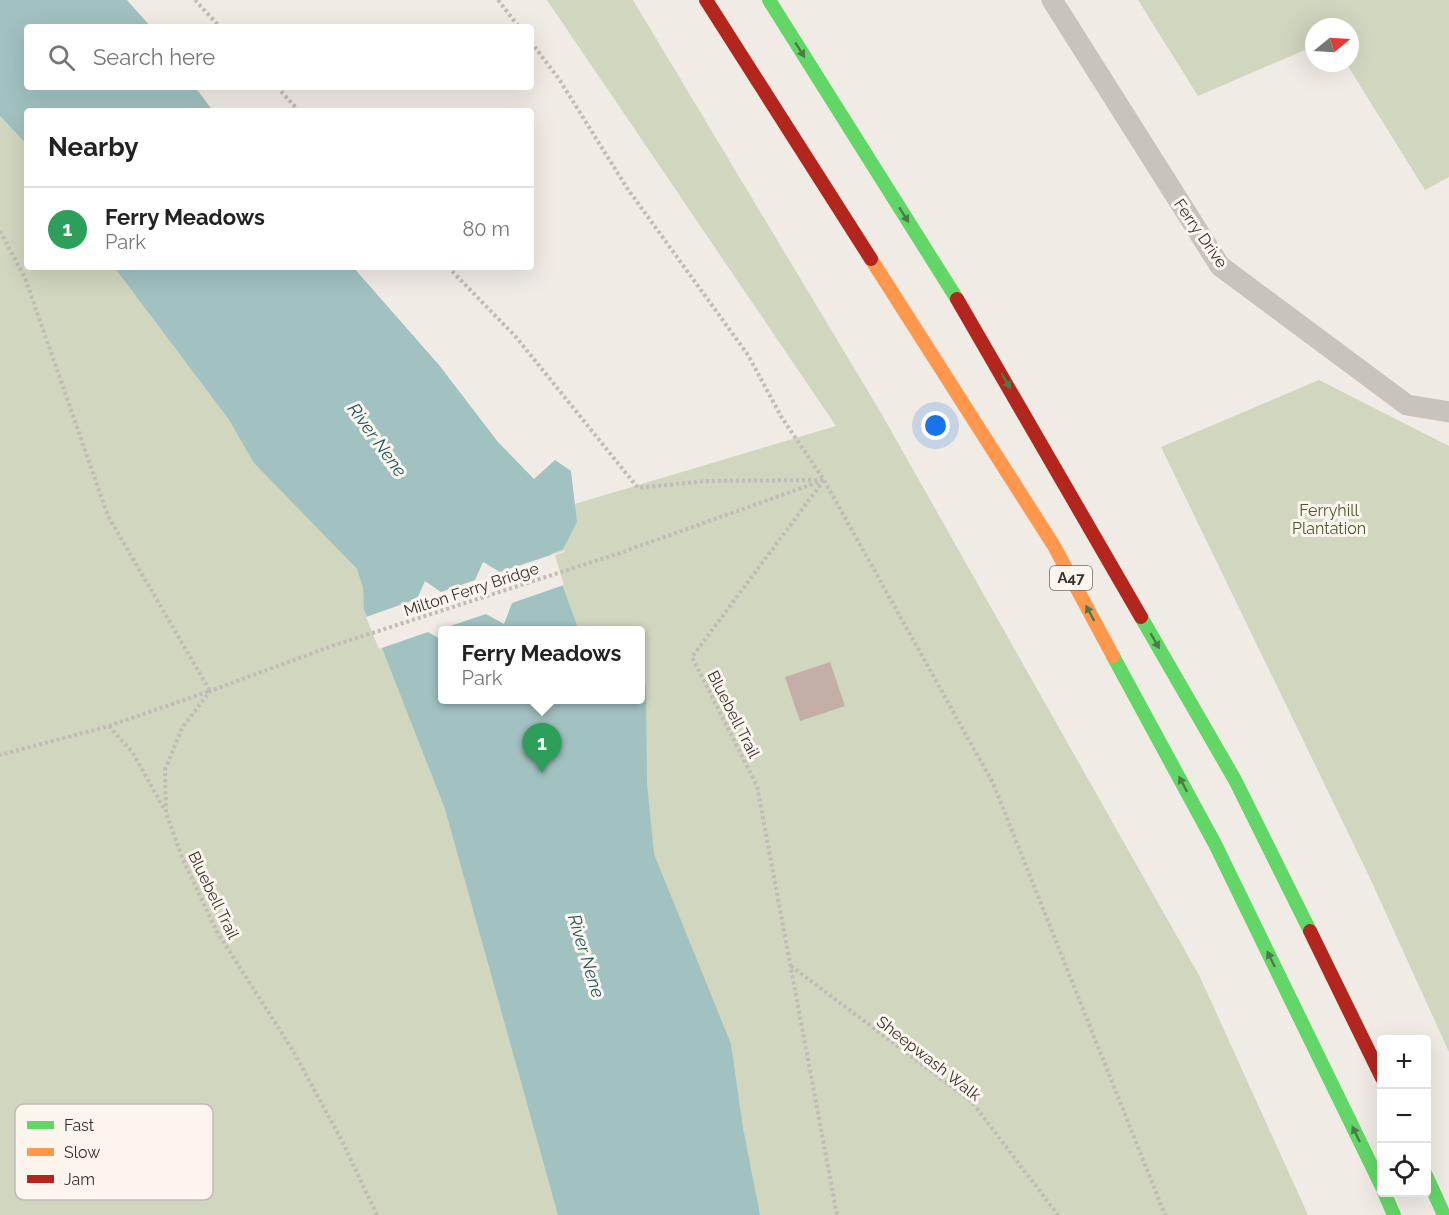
<!DOCTYPE html>
<meta charset="utf-8">
<style>
:root{--surface:#fff;--page:#f6f6f6;--text:#222;--muted:#767676;--line:#e0e0e0;--accent:#0b8043}
body{margin:0;font-family:Raleway,sans-serif;background:var(--page);color:var(--text)}
.controls{position:absolute;right:18px;bottom:18px;display:grid;overflow:hidden;border-radius:6px;box-shadow:0 6px 24px #0002}
.controls button{width:54px;height:54px;display:grid;place-items:center;padding:0;border:0;border-bottom:2px solid var(--line);background:var(--surface);color:var(--text);font:30px sans-serif}
.compass{position:absolute;left:1305px;top:18px;width:54px;height:54px;border-radius:50%;background:var(--surface);box-shadow:0 6px 24px #0002;rotate:72deg}
.you{position:absolute;left:936px;top:426px;width:21px;height:21px;margin:-15px;border:4px solid #fff;border-radius:50%;background:#1a73e8;box-shadow:0 0 0 9px #1a73e833}
.badge{display:grid;place-items:center;width:39px;height:39px;border-radius:50%;background:var(--accent);color:#fff;font-size:20px;font-weight:700}
.pin{position:absolute;translate:-50% -50px;filter:drop-shadow(0 2px 3px #0008)}
.pin::after{content:'';position:absolute;top:32px;width:21px;height:18px;background:inherit;clip-path:polygon(0 0,100% 0,50% 100%)}
.popup{position:absolute;left:438px;top:626px;width:207px;height:78px;box-sizing:border-box;display:grid;place-content:center;border-radius:6px;background:var(--surface);filter:drop-shadow(0 2px 4px #0005);font-size:20px;white-space:nowrap;color:var(--muted)}
.popup b{font-size:22px;color:var(--text)}
.popup::after{content:'';position:absolute;left:50%;top:100%;margin-left:-12px;border:12px solid transparent;border-top-color:var(--surface)}
.list{margin:0;padding:0;list-style:none}
h2{display:flex;justify-content:space-between;align-items:center;height:78px;margin:0;padding:0 24px;font-size:26px}
h2 small{font-size:20px;font-weight:400;color:var(--muted)}
.list li{display:grid;grid-template-columns:39px 1fr auto;gap:18px;align-items:center;box-sizing:border-box;height:84px;padding:0 24px;border-top:2px solid var(--line)}
.list b{display:block;font-size:22px;white-space:nowrap}
.list p{margin:0;font-size:20px;white-space:nowrap;color:var(--muted)}
.list em{font-size:20px;font-style:normal;color:var(--muted)}
.icon{flex:none;width:33px;height:33px;fill:none;stroke:currentColor;stroke-width:2;stroke-linecap:round;stroke-linejoin:round}
.map{position:relative;flex:none;width:1449px;height:1215px;overflow:hidden}
.search{position:absolute;background:var(--surface);box-shadow:0 6px 24px #0002;left:24px;top:24px;width:510px;height:66px;display:flex;align-items:center;gap:15px;box-sizing:border-box;padding:0 21px;border-radius:6px;color:var(--muted);font-size:22px}
.panel{position:absolute;background:var(--surface);box-shadow:0 6px 24px #0002;left:24px;top:108px;width:510px;height:162px;border-radius:6px}
.map>svg:first-child{display:block}
.green{fill:#d1d6bf;fill-rule:evenodd}
.water{fill:#a1c2c1}
.pier{fill:#f0ebe5}
.building{fill:#c3afa7}
.lines{fill:none;stroke-linecap:round;stroke-linejoin:round}
.path{stroke:#c2bbb6;stroke-width:4;stroke-dasharray:3 3;stroke-linecap:butt}
.lane{stroke:#c9c3be;stroke-width:21}
.fast{stroke:#63d668;stroke-width:14}
.slow{stroke:#ff974d;stroke-width:14}
.jam{stroke:#b3261e;stroke-width:14}
.oneway{fill:#4d7b46}
.labels{text-anchor:middle;stroke-width:6;stroke-linejoin:round;paint-order:stroke}
.shield{fill:#fbf5ee;stroke:#756b66;stroke-width:1.5}
.shield-label{font-size:15px;font-weight:bold;fill:#3b302b}
.street-label{font-size:16px;fill:#3b302b;stroke:#fbf5ee}
.park-label{font-size:16px;fill:#4a5a2e;stroke:#fbf5ee}
.water-label{font-size:18px;font-style:italic;fill:#1f5a5e;stroke:#fbf5ee}
.key{fill:#fbf5ee;stroke:#c1bab4;stroke-width:1.5}
.key-label{font-size:16px;fill:#3b302b}
</style>
<div class="map">
<svg width="1449" height="1215" viewBox="0 0 1449 1215">
<rect width="100%" height="100%" fill="#f0ebe5"/>
<path class="green" d="M 547,0 L 633,0 L 881,413 L 1200,977 L 1308,1215 L 0,1215 L 0,116 L 27,145 L 27,267 L 114,267 L 229,420 L 255,463 L 357,569 L 836,426 ZM 443,630 L 641,630 L 641,700 L 443,700 Z
M 1138,0 L 1449,0 L 1449,177 L 1425,190 L 1346,63 L 1350,63 L 1350,27 L 1314,27 L 1314,46 L 1198,96 Z
M 1319,380 L 1449,446 L 1449,1052 L 1369,876 L 1161,447 Z"/>
<path class="water" d="M 0,0 L 127,0 L 151,27 L 27,27 L 27,87 L 195,87 L 213,111 L 27,111 L 27,145 L 0,116 Z
M 114,267 L 353,267 L 439,365 L 498,442 L 534,479 L 555,460 L 571,471 L 577,522 L 563,549 L 551,554 L 578,628 L 594,627 L 598,630 L 443,630 L 443,700 L 641,700 L 641,676 L 646,687 L 647,783 L 654,854 L 731,1044 L 743,1128 L 760,1215 L 558,1215 L 445,809 L 382,648 L 364,610 L 363,587 L 357,569 L 254,463 L 229,420 Z"/>
<path class="pier" d="M 566,550 L 564,552 L 555,555 L 564,585 L 512,603 L 504,624 L 486,614 L 450,626 L 448,630 L 443,630 L 443,641 L 428,632 L 379,649 L 366,617 L 417,599 L 425,581 L 441,592 L 475,580 L 483,562 L 500,572 Z"/>
<path class="building" d="M 830,662 L 845,706 L 800,721 L 785,677 Z"/>
<g class="lines">
<path class="path" d="M 195,0 L 220,27
M 498,0 L 519,27
M 531,42 L 559,79 L 627,188 L 748,355 L 782,418 L 824,480 L 993,783 L 1165,1215
M 277,87 L 299,111
M 0,231 L 25,278 L 108,516 L 210,691 L 109,726 L 0,755
M 448,267 L 516,337 L 638,488 L 706,481 L 821,480
M 824,480 L 692,657 L 757,786 L 837,1215
M 109,726 L 133,753 L 164,809
M 791,966 L 972,1102 L 1058,1215
M 377,1215 L 342,1141 L 292,1049 L 217,932 L 183,860 L 166,813 L 165,770 L 182,728 L 210,691 L 332,646 L 617,554 L 824,480"/>
<path class="lane" d="M 1052,0 L 1220,266 L 1407,405 L 1449,412"/>
<path class="fast" d="M 769,0 L 957,299
M 1141,617 L 1235,780 L 1310,931
M 1113,656 L 1215,844 L 1382,1187
M 1426,1175 L 1444,1215
M 1384,1192 L 1394,1215"/>
<path class="slow" d="M 871,259 L 1054,546 L 1113,656"/>
<path class="jam" d="M 706,0 L 871,259
M 957,299 L 1141,617
M 1310,931 L 1382,1078"/>
</g>
<defs><path id="oneway-solid" d="M-6-.8H1V-3.2L6.5 0L1 3.2V.8H-6Z" transform="scale(1.5)"/></defs>
<g class="oneway">
<use href="#oneway-solid" transform="translate(800 50) rotate(58)"/>
<use href="#oneway-solid" transform="translate(904 215) rotate(58)"/>
<use href="#oneway-solid" transform="translate(1006 381) rotate(60)"/>
<use href="#oneway-solid" transform="translate(1090 613) rotate(-118)"/>
<use href="#oneway-solid" transform="translate(1155 641) rotate(60)"/>
<use href="#oneway-solid" transform="translate(1183 784) rotate(-118)"/>
<use href="#oneway-solid" transform="translate(1271 959) rotate(-116)"/>
<use href="#oneway-solid" transform="translate(1356 1134) rotate(-116)"/>
</g>
<g class="labels">
<rect class="shield" x="1050" y="566" width="42" height="24" rx="4.5"/>
<g class="shield-label">
<text x="1071" y="583">A47</text>
</g>
<g class="street-label">
<text transform="translate(1201 233) rotate(55)" y="6">Ferry Drive</text>
<text transform="translate(471 589) rotate(-18)" y="6">Milton Ferry Bridge</text>
<text transform="translate(734 714) rotate(63)" y="6">Bluebell Trail</text>
<text transform="translate(214 895) rotate(64)" y="6">Bluebell Trail</text>
<text transform="translate(929 1058) rotate(38)" y="6">Sheepwash Walk</text>
</g>
<g class="park-label">
<text x="1329" y="516">Ferryhill<tspan x="1329" dy="18">Plantation</tspan></text>
</g>
<g class="water-label">
<text transform="translate(377 440) rotate(54)" y="6">River Nene</text>
<text transform="translate(586 956) rotate(73)" y="6">River Nene</text>
</g>
</g>
<rect x="15" y="1104" width="198" height="96" rx="9" class="key"/>
<rect x="27" y="1121" width="27" height="8" fill="#63d668"/>
<rect x="27" y="1148" width="27" height="8" fill="#ff974d"/>
<rect x="27" y="1175" width="27" height="8" fill="#b3261e"/>
<g class="key-label">
<text x="64" y="1131">Fast</text>
<text x="64" y="1158">Slow</text>
<text x="64" y="1185">Jam</text>
</g>
</svg>
<div class="controls">
<button>+</button>
<button>−</button>
<button><svg class="icon" aria-label="locate" viewBox="0 0 24 24"><circle cx="12" cy="12" r="6"/><path d="M12 2v4M12 18v4M2 12h4M18 12h4"/></svg></button>
</div>
<svg class="compass" viewBox="-18 -18 36 36"><path d="M0-13l5 13h-10z" fill="#e53935"/><path d="M0 13l5-13h-10z" fill="#767676"/></svg>
<div class="you"></div>
<div class="pin badge" style="left:542px;top:773px;background:#2e9e5b">1</div>
<div class="popup"><b>Ferry Meadows</b>Park</div>
<div class="search"><svg class="icon" aria-label="search" viewBox="0 0 24 24"><circle cx="10" cy="10" r="6"/><path d="M15 15l6 6"/></svg>Search here</div>
<section class="panel">
<h2>Nearby<small></small></h2>
<ul class="list">
<li><span class="badge" style="background:#2e9e5b">1</span><div><b>Ferry Meadows</b><p>Park</p></div><em>80 m</em></li>
</ul>
</section>
</div>
